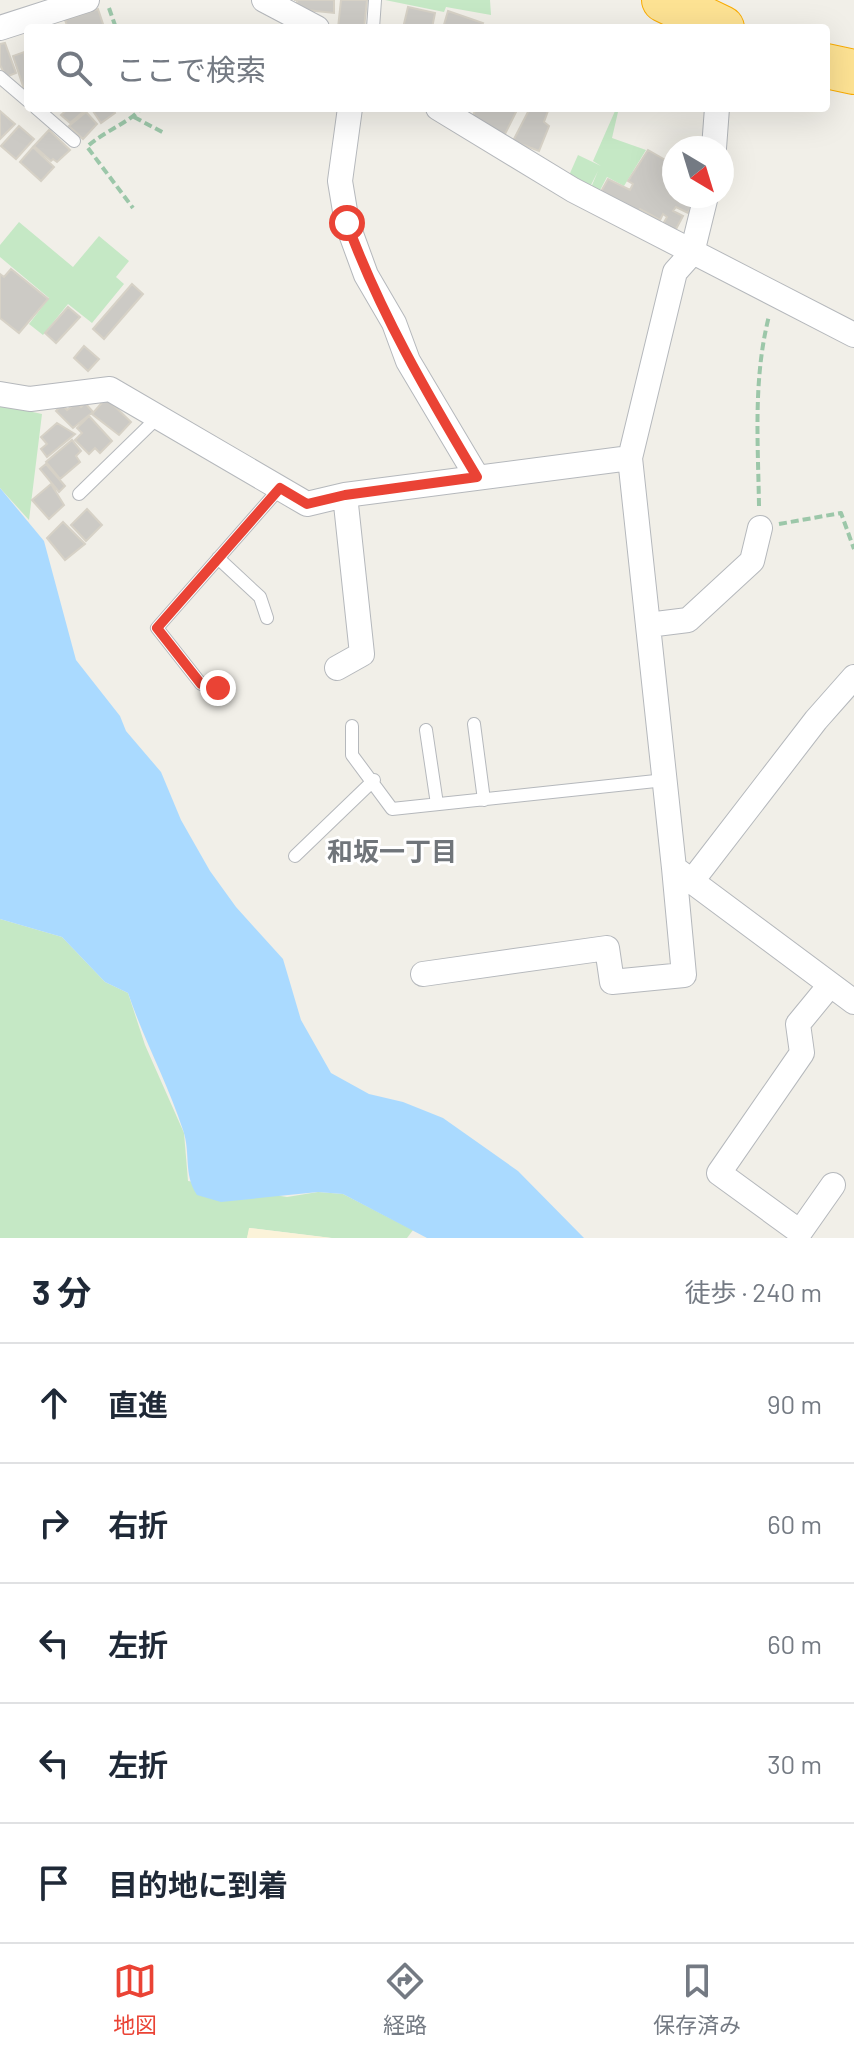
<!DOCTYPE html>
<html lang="ja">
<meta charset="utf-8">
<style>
:root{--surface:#fff;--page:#f6f6f7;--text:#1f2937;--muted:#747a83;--line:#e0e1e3;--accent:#ea4335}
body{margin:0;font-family:Barlow,"Noto Sans JP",sans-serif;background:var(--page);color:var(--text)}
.compass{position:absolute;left:662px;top:136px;width:72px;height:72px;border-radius:50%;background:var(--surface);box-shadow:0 8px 32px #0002;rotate:142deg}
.stop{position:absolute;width:24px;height:24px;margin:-18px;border:6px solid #ea4335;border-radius:50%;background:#fff}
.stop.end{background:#ea4335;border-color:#fff;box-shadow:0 2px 8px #0008}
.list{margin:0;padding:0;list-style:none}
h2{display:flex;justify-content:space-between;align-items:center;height:104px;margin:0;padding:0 32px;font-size:34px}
h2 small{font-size:26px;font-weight:400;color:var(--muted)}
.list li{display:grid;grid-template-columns:52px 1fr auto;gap:24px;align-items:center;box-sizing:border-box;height:120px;padding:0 32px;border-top:2px solid var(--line)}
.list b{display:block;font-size:30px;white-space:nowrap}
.list em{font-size:26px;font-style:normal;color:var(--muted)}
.icon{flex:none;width:44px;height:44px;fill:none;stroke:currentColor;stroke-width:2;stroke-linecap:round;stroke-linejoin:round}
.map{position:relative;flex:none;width:854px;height:1238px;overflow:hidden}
.search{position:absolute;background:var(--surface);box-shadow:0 8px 32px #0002;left:24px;right:24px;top:24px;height:88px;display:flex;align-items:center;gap:20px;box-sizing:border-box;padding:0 28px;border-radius:8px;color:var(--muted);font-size:30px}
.sheet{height:704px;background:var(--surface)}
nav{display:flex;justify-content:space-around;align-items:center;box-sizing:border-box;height:112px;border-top:2px solid var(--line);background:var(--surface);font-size:22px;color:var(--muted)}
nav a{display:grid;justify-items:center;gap:4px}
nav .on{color:var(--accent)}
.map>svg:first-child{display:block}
.green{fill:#c5e8c5}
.sand{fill:#fbf3d9}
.water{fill:#aadaff}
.building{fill:#cccac5;stroke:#d6d1c6;stroke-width:2}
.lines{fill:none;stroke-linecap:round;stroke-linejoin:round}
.lane-casing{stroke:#b5b8bc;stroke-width:14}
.street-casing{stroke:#b5b8bc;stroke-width:26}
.highway-casing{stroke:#f9ab00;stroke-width:46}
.path{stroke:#9cc7a9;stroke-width:4;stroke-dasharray:8 4;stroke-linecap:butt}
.lane{stroke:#fff;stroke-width:12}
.street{stroke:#fff;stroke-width:24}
.highway{stroke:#fde293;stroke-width:44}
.route{stroke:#ea4335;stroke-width:10}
.labels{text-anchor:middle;stroke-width:6;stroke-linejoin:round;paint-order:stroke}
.neighbourhood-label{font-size:26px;font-weight:bold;fill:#70757a;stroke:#fff}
</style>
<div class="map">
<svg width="854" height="1238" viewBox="0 0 854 1238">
<rect width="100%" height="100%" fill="#f1efe8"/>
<path class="green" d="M 385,0 L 490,0 L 491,15 L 446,7 L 444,12 Z
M 615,111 L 618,112 L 612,138 L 646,150 L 624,186 L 607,177 L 598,194 L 590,190 L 598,171 L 588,191 L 567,180 L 578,155 L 601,166 L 593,161 Z
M 19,222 L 73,267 L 99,236 L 129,261 L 116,277 L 124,284 L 92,323 L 68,304 L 43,335 L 29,324 L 49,298 L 0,257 L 0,245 Z
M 0,405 L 42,414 L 29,520 L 0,488 Z
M 0,919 L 62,937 L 105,982 L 128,993 L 145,1045 L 184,1133 L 188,1181 L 287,1197 L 318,1192 L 343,1194 L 413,1230 L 407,1238 L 332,1238 L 250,1228 L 247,1238 L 0,1238 Z"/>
<path class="sand" d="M 249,1228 L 331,1238 L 247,1238 Z"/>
<path class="water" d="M 0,488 L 44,541 L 76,660 L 120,716 L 126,731 L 161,772 L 181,820 L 210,871 L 236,907 L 283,959 L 301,1020 L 331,1073 L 369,1094 L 403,1102 L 443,1118 L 518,1171 L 584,1238 L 427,1238 L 343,1194 L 318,1192 L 221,1202 L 197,1195 C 183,1174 191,1153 183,1130 C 168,1084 144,1040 128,993 L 105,982 L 62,937 L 0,919 Z"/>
<path class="building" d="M 294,0 L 334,0 L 334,13 L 297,9 L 297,0 Z
M 341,0 L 367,0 L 364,28 L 338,28 Z
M 408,7 L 435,13 L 432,28 L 403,28 Z
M 98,9 L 104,27 L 68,28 L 65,20 Z
M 448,11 L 483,23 L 481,28 L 443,28 Z
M 5,43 L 16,73 L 6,77 L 0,65 L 0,44 Z
M 24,52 L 28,88 L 24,89 L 13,56 Z
M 69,108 L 84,111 L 70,123 L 61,115 Z
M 91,108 L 112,108 L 115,113 L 101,123 Z
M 476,108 L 518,108 L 504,136 L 471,121 Z
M 530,108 L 549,108 L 544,122 L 549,126 L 539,151 L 513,141 Z
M 0,111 L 15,124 L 0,139 Z
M 86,112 L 97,124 L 83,139 L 69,126 Z
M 19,126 L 34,139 L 16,159 L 1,146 Z
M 49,130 L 70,150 L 57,162 L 53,159 L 51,161 L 34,146 Z
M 33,147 L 54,167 L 41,181 L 20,162 Z
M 648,150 L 674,165 L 670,183 L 674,185 L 674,196 L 697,196 L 688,213 L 676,207 L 673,211 L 683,216 L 675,231 L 663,224 L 667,217 L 663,214 L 660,220 L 640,209 L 636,215 L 599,195 L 608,179 L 630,190 L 633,184 L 628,181 Z
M 11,269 L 48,299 L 19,333 L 0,318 L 0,274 L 4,277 Z
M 132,284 L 143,294 L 104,339 L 93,329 Z
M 68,307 L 80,317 L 56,343 L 45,333 Z
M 84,346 L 99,359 L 88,371 L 74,358 Z
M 106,398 L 131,422 L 119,435 L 92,414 Z
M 77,402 L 81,407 L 85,403 L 93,412 L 73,428 L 56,411 L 62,404 L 67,410 Z
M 89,416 L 112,441 L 100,453 L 95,448 L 89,454 L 75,440 L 82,433 L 77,428 Z
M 57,423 L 75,434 L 47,457 L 41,449 L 47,444 L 41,437 Z
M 72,440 L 81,451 L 76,456 L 80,462 L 60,479 L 46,462 Z
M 46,464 L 65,486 L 59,492 L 40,469 Z
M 51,484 L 64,505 L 49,519 L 32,500 Z
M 87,509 L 102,525 L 86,541 L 71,525 Z
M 63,522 L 85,544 L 65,560 L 47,538 Z"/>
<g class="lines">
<g class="lane-casing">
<path id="lane" d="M 373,28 L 375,0
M 0,77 L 28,101
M 36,108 L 74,141
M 79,494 L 156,419
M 218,558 L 260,597 L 267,618
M 218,688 L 201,684 L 157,628 L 280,488
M 474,724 L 484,800
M 352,726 L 352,755 L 392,809 L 665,780
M 426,730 L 437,804
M 295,856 L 374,780"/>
</g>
<g class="street-casing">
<path id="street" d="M 264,0 L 317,28
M 0,28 L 87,0
M 350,108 L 340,181 L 347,223 L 366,275 L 394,323 L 408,361 L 477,477
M 438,108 L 573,190 L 854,335
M 714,148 L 717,108
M 706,196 L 692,253 L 675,272 L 630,458 L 674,868 L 854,1002
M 0,394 L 30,399 L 110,389 L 307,504 L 345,495 L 630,458
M 648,625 L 688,620 L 752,561 L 760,528
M 337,668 L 362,654 L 345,495
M 692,881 L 816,720 L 854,677
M 423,974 L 607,948 L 612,982 L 684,975 L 674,868
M 830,985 L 798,1024 L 802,1053 L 719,1173 L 800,1232 L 833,1185"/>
</g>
<g class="highway-casing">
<path id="highway" d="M 664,0 L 722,28
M 826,66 L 854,72"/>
</g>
<path class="path" d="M 109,8 L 116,28
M 134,117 L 164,133
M 89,145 C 105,131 132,121 141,108
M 88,148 L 133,208
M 759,506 C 758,441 753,379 769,316
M 779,524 L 841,513 L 854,549"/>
<use href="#lane" class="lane"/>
<use href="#street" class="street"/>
<use href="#highway" class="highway"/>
</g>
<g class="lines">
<path class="route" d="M 218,688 L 201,684 L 157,628 L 280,488 L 307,504 L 345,495 L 477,477 C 428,395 380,313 347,223"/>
</g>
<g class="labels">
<g class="neighbourhood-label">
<text x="392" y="861">和坂一丁目</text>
</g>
</g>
</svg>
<svg class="compass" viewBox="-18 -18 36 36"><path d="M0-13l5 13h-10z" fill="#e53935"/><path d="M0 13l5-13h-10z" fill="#747a83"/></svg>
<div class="stop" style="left:347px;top:223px"></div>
<div class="stop end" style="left:218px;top:688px"></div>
<div class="search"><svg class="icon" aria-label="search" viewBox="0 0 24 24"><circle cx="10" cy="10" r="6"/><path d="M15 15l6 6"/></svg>ここで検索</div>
</div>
<section class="sheet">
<h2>3 分<small>徒歩 · 240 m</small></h2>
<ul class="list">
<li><svg class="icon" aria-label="ahead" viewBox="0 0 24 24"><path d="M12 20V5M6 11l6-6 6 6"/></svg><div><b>直進</b></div><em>90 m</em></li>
<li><svg class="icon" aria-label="right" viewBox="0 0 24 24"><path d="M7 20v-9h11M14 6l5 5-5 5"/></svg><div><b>右折</b></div><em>60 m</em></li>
<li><svg class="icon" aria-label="left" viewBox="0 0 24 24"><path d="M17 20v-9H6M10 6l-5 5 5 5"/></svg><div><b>左折</b></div><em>60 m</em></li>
<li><svg class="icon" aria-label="left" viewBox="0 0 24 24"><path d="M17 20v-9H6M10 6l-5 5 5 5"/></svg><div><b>左折</b></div><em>30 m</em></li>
<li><svg class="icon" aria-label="arrive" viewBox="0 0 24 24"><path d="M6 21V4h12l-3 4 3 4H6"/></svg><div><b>目的地に到着</b></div></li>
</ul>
</section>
<nav>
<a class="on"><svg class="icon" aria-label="map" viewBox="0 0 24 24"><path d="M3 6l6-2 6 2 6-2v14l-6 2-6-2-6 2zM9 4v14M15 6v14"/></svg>地図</a>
<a><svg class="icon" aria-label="directions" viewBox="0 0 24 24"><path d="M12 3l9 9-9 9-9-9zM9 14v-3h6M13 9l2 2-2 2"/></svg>経路</a>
<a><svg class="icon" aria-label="saved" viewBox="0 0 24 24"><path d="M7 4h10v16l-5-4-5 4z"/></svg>保存済み</a>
</nav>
